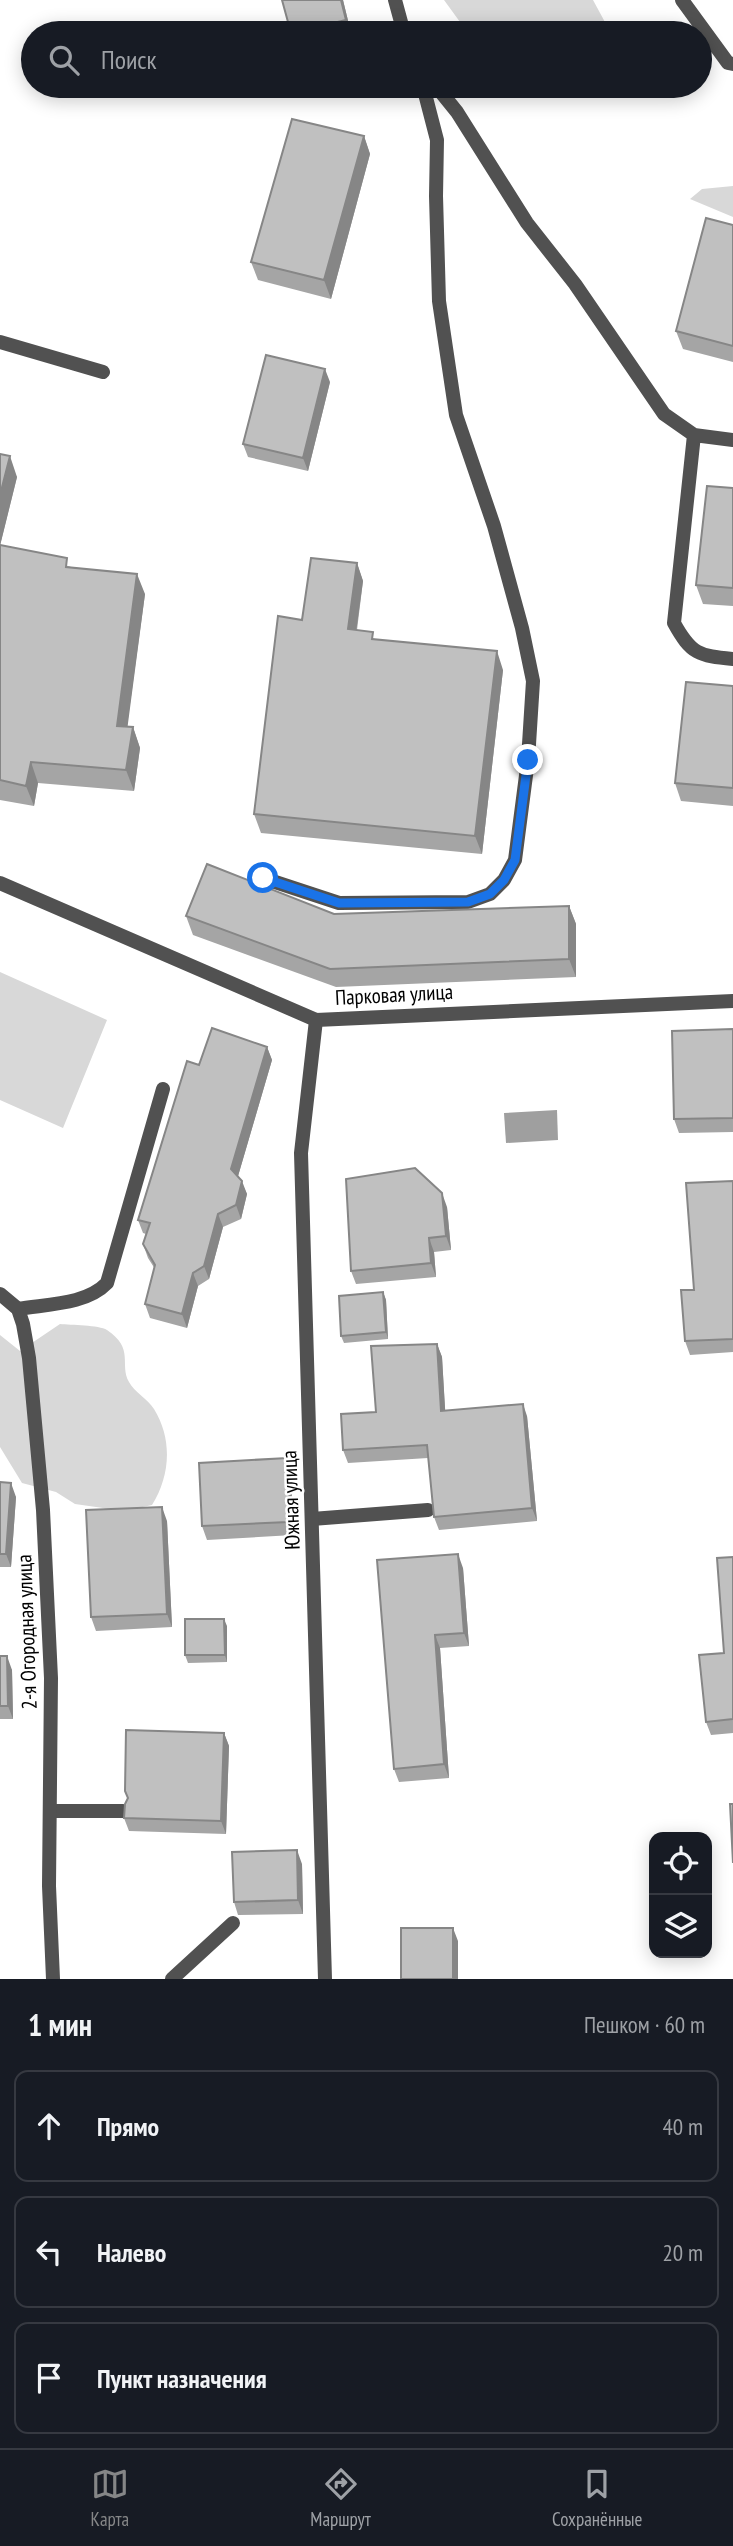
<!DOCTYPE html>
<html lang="ru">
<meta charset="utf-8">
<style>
:root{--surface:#171b24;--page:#242831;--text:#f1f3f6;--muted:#9ea1a6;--line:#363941;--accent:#858687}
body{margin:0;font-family:"PT Sans Narrow",sans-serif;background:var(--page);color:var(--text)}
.controls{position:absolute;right:21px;bottom:21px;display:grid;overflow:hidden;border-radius:14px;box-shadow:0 4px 18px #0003}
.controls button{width:63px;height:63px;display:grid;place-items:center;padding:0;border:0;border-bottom:2px solid var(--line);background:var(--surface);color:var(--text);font:35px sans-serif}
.stop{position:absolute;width:21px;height:21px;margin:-16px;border:5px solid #1a73e8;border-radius:50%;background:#fff}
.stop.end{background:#1a73e8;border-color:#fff;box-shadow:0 2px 7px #0008}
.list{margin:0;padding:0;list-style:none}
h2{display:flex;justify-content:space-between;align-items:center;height:91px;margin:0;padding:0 28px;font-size:30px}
h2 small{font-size:23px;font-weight:400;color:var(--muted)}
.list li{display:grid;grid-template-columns:46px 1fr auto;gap:21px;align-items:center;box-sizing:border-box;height:112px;margin:0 14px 14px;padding:0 14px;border:2px solid var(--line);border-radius:14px}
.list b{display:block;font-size:26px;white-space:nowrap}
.list em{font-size:23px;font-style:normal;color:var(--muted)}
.icon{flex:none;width:38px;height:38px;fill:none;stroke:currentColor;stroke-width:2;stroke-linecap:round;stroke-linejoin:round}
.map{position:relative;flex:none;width:733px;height:1979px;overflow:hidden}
.search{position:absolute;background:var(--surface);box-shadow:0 4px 18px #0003;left:21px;right:21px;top:21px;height:77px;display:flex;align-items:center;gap:18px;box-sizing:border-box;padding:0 24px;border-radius:38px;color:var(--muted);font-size:26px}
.sheet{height:469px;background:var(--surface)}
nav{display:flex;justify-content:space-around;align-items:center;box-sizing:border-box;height:98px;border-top:2px solid var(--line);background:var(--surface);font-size:19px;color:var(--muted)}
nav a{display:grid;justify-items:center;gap:4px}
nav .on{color:var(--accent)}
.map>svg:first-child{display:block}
.green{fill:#d8d8d8}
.water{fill:#9f9f9f}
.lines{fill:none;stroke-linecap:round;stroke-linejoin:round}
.lane{stroke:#515151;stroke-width:14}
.street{stroke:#515151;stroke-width:14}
.wall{fill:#a5a5a5}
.shaded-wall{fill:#868686}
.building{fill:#c0c0c0;stroke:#868686;stroke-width:2}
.route{stroke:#1a73e8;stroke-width:9}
.labels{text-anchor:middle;stroke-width:5;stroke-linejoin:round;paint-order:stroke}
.street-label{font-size:21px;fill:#000;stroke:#fff}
</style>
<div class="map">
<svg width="733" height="1979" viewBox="0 0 733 1979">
<rect width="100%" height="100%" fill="#fff"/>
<path class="green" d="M 444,0 L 593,0 L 606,24 L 602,33 L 468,33 Z
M 733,186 L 733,217 L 690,199 L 702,189 Z
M 0,972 L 107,1020 L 63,1128 L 0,1100 Z
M 60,1324 C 71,1325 99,1325 107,1330 C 135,1349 119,1364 129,1382 C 134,1392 148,1399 154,1409 C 173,1440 170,1476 152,1505 L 124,1511 L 75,1504 L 56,1492 L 22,1483 L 0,1447 L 0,1335 L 20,1351 Z"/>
<path class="water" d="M 557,1110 L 558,1140 L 506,1143 L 504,1113 Z"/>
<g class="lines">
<path class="lane" d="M 395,0 L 404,33
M 682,0 L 728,63 L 733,64
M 436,86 L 457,112 L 527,223 L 575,284 L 664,414 L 694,435 L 733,440
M 0,342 L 103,372
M 694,435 L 674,623 C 691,654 699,656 733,659
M 263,878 L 339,903 L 468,902 L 490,894 L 504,880 L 515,860 L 528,760 L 533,681 L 522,628 L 494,526 L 456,415 L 439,301 L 436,196 L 437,140 L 423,86
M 18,1309 C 46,1304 86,1305 107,1283 L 163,1089
M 312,1519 L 428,1510
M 50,1811 L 123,1811
M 172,1979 L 233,1923"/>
<path class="street" d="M 0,883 L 316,1020 L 733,1001
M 316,1020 L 301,1153 L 325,1979
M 0,1294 L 18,1309 L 23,1324 L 29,1358 L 43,1510 L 51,1678 L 49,1886 L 53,1979"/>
</g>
<path class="wall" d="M 343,0 L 351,33 L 291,33 Z
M 364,136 L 370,154 L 331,299 L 258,280 L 251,262 Z
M 733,225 L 733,362 L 683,349 L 676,331 Z
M 330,382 L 308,471 L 248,457 L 243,444 Z
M 0,454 L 17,477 L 0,545 L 71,567 L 145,594 L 127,726 L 133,727 L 140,748 L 134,791 L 38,783 L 34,806 L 0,800 Z
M 733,488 L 733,606 L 703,604 L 696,585 Z
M 357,563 L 363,581 L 357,630 L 375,639 L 503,670 L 482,854 L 261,833 L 254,814 L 302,620 Z
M 733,686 L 733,806 L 681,801 L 675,783 Z
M 569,906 L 576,924 L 576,977 L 336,987 L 193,935 L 186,916 L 334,914 Z
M 733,1029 L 733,1132 L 679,1133 L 674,1119 Z
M 267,1047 L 272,1060 L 238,1176 L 247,1194 L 241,1219 L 223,1227 L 209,1279 L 198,1286 L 187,1328 L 150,1318 L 145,1304 L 155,1269 L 148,1258 L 143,1244 L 146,1234 L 143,1233 L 138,1220 L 199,1065 Z
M 733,1181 L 733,1352 L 690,1355 L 685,1341 L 694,1290 Z
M 447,1207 L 451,1250 L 434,1252 L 436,1277 L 356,1284 L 351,1271 Z
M 383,1292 L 386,1300 L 388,1339 L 344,1343 L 341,1336 Z
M 437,1344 L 442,1357 L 445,1410 L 527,1416 L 537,1521 L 439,1530 L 434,1517 L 428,1458 L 348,1463 L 343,1450 Z
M 287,1458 L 291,1471 L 293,1535 L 207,1540 L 202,1526 Z
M 0,1482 L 16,1497 L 11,1567 L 0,1567 Z
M 167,1521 L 172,1627 L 96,1631 L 91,1617 Z
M 733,1557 L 733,1733 L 711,1735 L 706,1722 L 724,1653 Z
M 377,1560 L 463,1568 L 469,1646 L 440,1648 L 449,1778 L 399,1782 L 394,1769 Z
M 227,1626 L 227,1662 L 188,1663 L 185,1655 Z
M 0,1656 L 12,1670 L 13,1719 L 0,1719 Z
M 224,1733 L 229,1746 L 226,1834 L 129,1831 L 124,1818 L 128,1798 Z
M 302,1864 L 303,1914 L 238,1915 L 234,1902 Z"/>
<path class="shaded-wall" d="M 341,0 L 343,0 L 351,33 L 346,20 Z
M 364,136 L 370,154 L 331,299 L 324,280 Z
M 325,369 L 330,382 L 308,471 L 303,458 Z
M 10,456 L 17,477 L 0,546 L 0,495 Z
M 357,563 L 363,581 L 354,647 L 348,629 Z
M 137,574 L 145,594 L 125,746 L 117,726 Z
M 497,651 L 503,670 L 482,854 L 475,836 Z
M 133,727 L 140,748 L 134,791 L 126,770 Z
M 31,762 L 38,783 L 34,806 L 26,786 Z
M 569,906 L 576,924 L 576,977 L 569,959 Z
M 267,1047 L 272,1060 L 236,1183 L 231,1169 Z
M 242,1181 L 247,1194 L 241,1219 L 236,1205 Z
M 442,1193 L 447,1207 L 451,1250 L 446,1236 Z
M 218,1214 L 223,1227 L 209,1279 L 204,1266 Z
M 429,1238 L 434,1252 L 436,1277 L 431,1263 Z
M 193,1273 L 198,1286 L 187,1328 L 182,1314 Z
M 383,1292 L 386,1300 L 388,1339 L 386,1332 Z
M 437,1344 L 442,1357 L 446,1424 L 441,1411 Z
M 523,1404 L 527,1416 L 537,1521 L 532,1508 Z
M 287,1458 L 291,1471 L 293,1535 L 288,1522 Z
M 11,1483 L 16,1497 L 11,1567 L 6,1554 Z
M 162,1507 L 167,1521 L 172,1627 L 167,1614 Z
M 458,1554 L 463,1568 L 469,1646 L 464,1633 Z
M 224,1619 L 227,1626 L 227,1662 L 225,1655 Z
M 435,1635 L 440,1648 L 449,1778 L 444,1764 Z
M 7,1656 L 12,1670 L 13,1719 L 8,1706 Z
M 224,1733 L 229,1746 L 226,1834 L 221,1821 Z
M 297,1850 L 302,1864 L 303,1914 L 298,1900 Z
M 453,1928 L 458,1941 L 458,1979 L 453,1979 Z"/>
<path class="building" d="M 282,0 L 341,0 L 346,20 L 291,33 Z
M 292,119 L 364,136 L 324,280 L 251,262 Z
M 706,218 L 733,225 L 733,346 L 676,331 Z
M 266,355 L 325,369 L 303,458 L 243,444 Z
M 0,454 L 10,456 L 0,495 Z
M 707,486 L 733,488 L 733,588 L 696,585 Z
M 0,545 L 67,558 L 66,567 L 137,574 L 117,726 L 133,727 L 126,770 L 31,762 L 26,786 L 0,780 Z
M 311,558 L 357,563 L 348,629 L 373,632 L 372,639 L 497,651 L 475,836 L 254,814 L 278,616 L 302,620 Z
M 686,682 L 733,686 L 733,788 L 675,783 Z
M 207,864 L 334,914 L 569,906 L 569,959 L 330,969 L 186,916 Z
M 212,1028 L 267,1047 L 231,1169 L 242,1181 L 236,1205 L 218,1214 L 204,1266 L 193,1273 L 182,1314 L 145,1304 L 155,1265 L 143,1244 L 150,1223 L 138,1220 L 187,1061 L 199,1065 Z
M 733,1029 L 733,1118 L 674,1119 L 672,1031 Z
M 415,1168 L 442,1193 L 446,1236 L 429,1238 L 431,1263 L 351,1271 L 346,1179 Z
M 733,1181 L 733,1339 L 685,1341 L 681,1290 L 694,1290 L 686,1183 Z
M 383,1292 L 386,1332 L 341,1336 L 339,1296 Z
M 437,1344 L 441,1411 L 523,1404 L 532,1508 L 434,1517 L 427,1445 L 343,1450 L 341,1414 L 376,1412 L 371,1346 Z
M 287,1458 L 288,1522 L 202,1526 L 199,1463 Z
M 0,1482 L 11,1483 L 6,1554 L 0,1554 Z
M 162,1507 L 167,1614 L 91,1617 L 86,1510 Z
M 458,1554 L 464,1633 L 435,1635 L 444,1764 L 394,1769 L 377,1560 Z
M 733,1557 L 733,1719 L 706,1722 L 699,1655 L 724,1653 L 717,1558 Z
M 185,1619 L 224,1619 L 225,1655 L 185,1655 Z
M 0,1656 L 7,1656 L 8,1706 L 0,1706 Z
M 126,1730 L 224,1733 L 221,1821 L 124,1818 L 125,1804 L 128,1798 L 125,1791 Z
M 730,1804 L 733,1804 L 733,1863 Z
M 297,1850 L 298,1900 L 234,1902 L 232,1852 Z
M 401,1928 L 453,1928 L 453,1979 L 401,1979 Z"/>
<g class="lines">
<path class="route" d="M 263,878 L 339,903 L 468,902 L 490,894 L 504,880 L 515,860 L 528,760"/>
</g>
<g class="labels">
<g class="street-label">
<text transform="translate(394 995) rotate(-3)" y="7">Парковая улица</text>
<text transform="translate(291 1500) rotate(-92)" y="7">Южная улица</text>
<text transform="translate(27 1632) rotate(-92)" y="7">2-я Огородная улица</text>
</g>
</g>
</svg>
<div class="controls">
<button><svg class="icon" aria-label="locate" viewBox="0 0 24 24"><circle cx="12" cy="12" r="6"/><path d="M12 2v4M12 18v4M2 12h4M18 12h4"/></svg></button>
<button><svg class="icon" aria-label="layers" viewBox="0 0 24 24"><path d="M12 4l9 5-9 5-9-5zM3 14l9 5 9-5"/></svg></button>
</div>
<div class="stop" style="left:263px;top:878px"></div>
<div class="stop end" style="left:528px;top:760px"></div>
<div class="search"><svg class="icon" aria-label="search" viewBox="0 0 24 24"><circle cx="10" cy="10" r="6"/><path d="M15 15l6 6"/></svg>Поиск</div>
</div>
<section class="sheet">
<h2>1 мин<small>Пешком · 60 m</small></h2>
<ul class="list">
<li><svg class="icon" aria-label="ahead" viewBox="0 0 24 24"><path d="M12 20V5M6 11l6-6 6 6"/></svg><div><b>Прямо</b></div><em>40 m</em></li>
<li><svg class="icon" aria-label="left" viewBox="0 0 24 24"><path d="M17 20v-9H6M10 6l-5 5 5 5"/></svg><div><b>Налево</b></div><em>20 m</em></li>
<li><svg class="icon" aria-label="arrive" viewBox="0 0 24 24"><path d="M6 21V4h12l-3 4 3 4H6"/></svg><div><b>Пункт назначения</b></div></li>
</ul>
</section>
<nav>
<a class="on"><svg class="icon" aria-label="map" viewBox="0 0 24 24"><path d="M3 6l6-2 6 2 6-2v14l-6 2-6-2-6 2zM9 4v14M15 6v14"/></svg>Карта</a>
<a><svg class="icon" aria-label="directions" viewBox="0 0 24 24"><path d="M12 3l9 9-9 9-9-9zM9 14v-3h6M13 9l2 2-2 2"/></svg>Маршрут</a>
<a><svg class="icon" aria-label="saved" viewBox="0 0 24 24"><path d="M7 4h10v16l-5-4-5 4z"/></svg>Сохранённые</a>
</nav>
